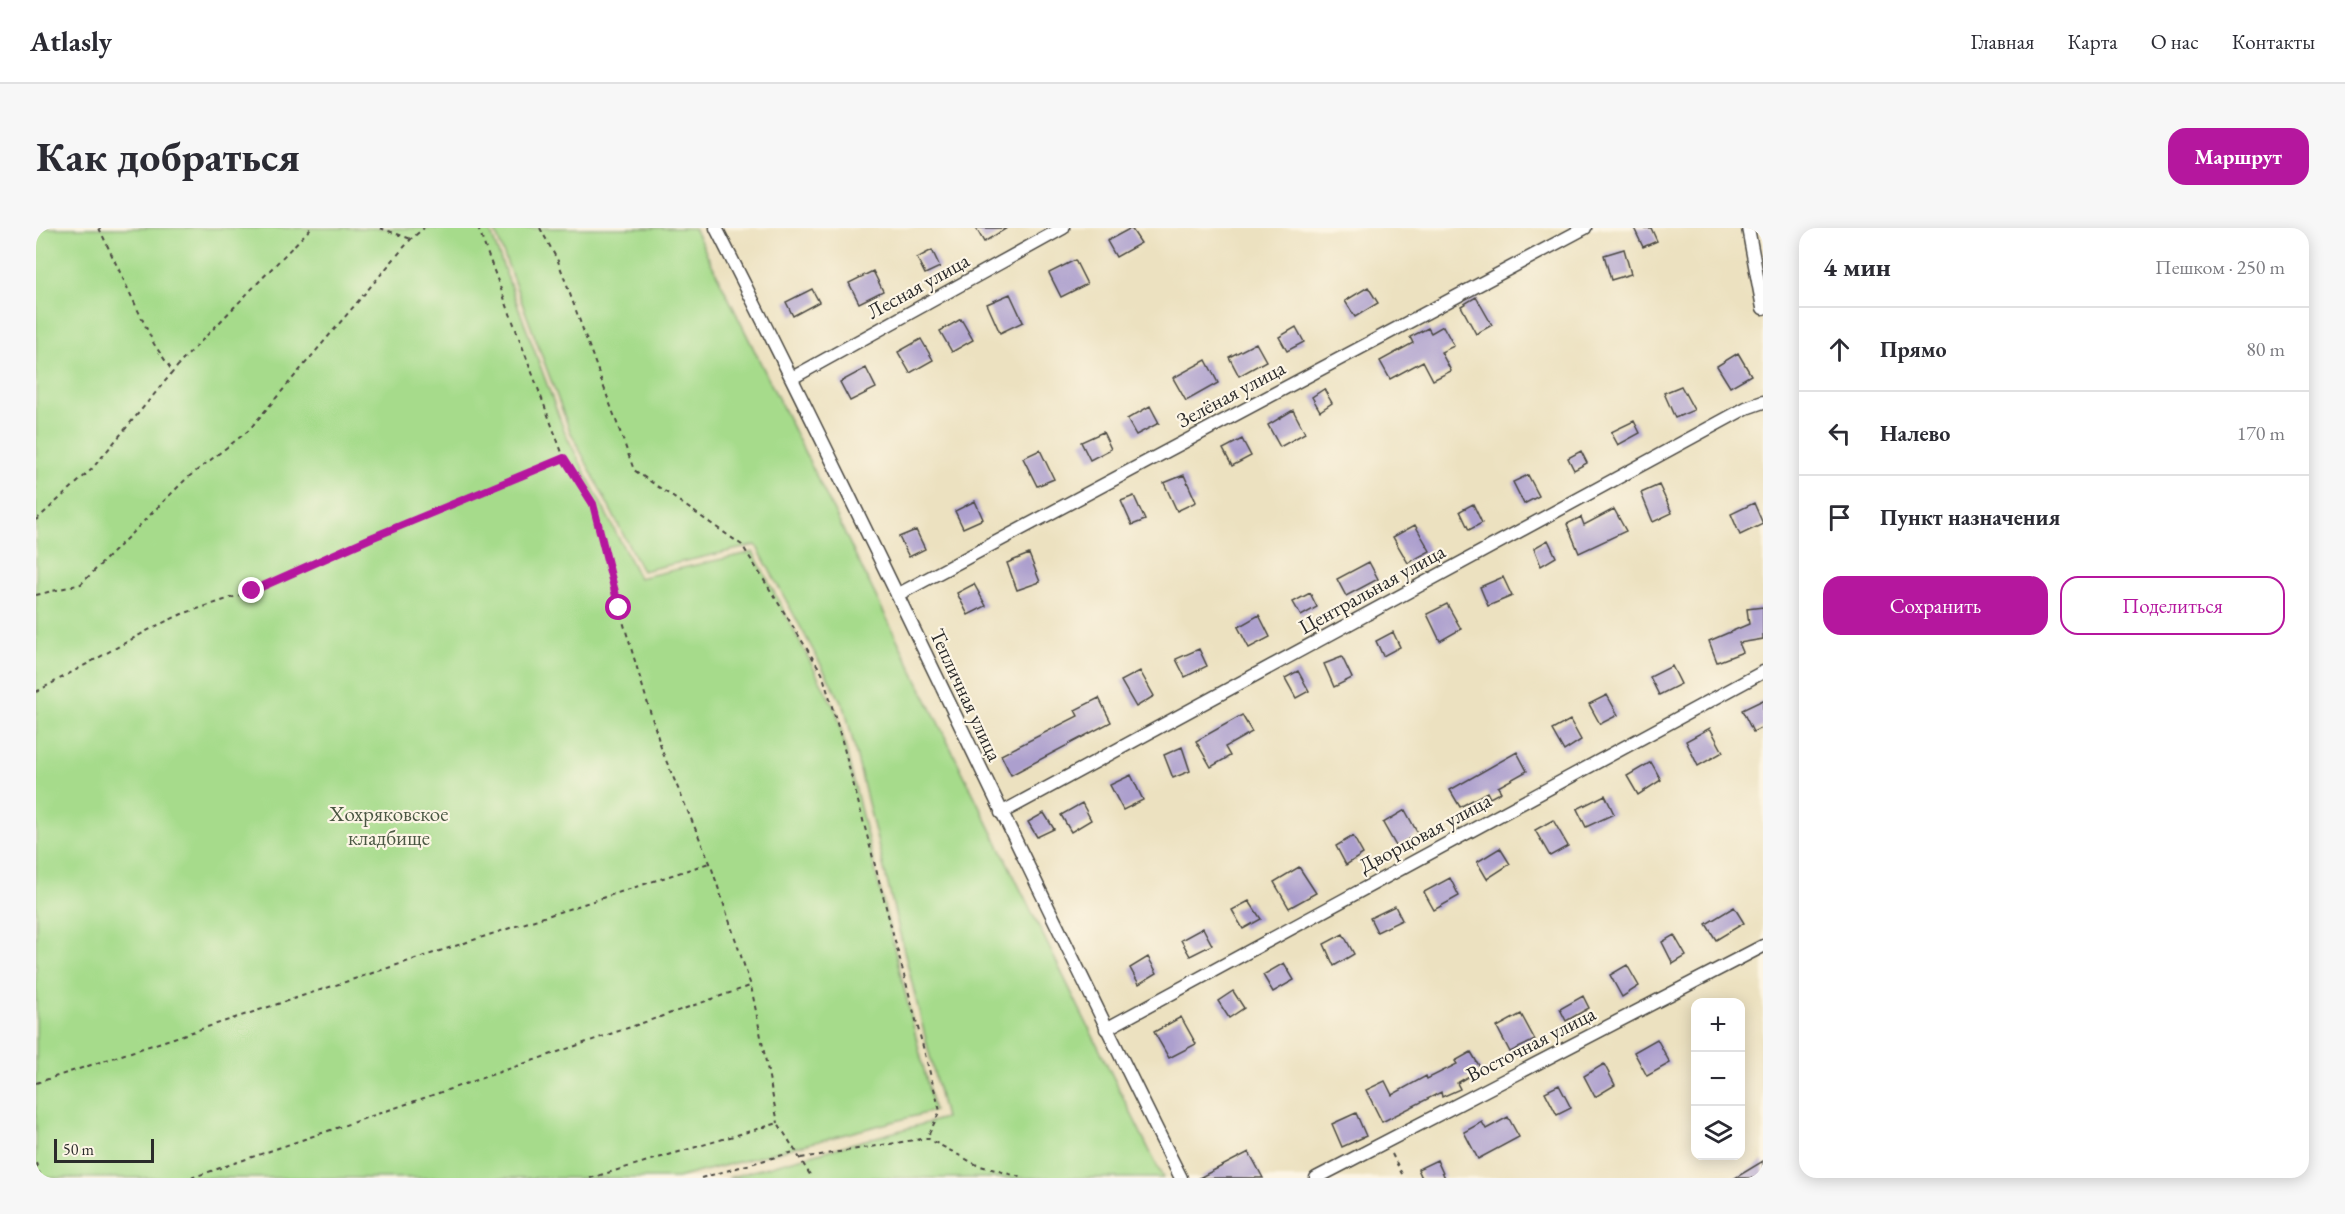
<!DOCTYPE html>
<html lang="ru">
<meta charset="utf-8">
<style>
:root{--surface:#fff;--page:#f7f7f7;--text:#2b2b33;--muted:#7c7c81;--line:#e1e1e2;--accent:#b5179e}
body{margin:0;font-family:"EB Garamond",serif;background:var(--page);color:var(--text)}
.controls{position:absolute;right:18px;bottom:18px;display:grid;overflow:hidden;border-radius:12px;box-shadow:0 3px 15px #0003}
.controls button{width:54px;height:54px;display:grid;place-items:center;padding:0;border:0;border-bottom:2px solid var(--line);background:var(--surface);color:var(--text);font:30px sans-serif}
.scale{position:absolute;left:18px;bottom:15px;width:100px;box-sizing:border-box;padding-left:6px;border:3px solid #2b2b2b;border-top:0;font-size:16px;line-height:21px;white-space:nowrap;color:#2b2b2b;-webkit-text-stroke:4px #fcf5e5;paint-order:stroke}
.stop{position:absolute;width:18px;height:18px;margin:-14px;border:4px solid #b5179e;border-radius:50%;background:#fff}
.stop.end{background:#b5179e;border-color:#fff;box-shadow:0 2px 6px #0008}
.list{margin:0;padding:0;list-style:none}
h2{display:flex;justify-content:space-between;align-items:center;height:78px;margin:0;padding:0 24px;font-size:26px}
h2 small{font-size:20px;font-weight:400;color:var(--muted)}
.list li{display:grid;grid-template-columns:39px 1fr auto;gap:18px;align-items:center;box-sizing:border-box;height:84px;padding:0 24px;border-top:2px solid var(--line)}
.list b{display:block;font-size:22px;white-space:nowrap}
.list em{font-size:20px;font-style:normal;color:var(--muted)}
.actions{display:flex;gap:12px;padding:18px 24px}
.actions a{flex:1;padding:14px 0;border:2px solid var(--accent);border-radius:18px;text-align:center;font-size:21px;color:var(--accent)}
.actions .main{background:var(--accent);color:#fff}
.icon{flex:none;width:33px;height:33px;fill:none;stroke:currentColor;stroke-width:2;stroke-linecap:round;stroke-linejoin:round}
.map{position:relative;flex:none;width:1727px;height:950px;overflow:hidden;border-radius:18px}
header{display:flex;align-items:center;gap:36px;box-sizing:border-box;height:84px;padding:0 30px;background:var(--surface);border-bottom:2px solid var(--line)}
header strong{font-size:28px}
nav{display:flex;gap:33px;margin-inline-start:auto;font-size:21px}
.intro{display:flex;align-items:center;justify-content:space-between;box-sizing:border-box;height:144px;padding:0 36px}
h1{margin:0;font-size:42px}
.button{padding:15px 27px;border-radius:18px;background:var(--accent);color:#fff;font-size:21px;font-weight:700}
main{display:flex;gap:36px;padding:0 36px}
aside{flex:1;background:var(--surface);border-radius:18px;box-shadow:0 3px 15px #0003}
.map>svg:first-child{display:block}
.green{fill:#a6db8b;stroke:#68835b;stroke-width:1.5}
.building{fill:#ac9fce}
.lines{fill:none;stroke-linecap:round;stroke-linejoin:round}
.minor-casing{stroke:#484641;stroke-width:15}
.path{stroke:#484641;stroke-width:2;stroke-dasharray:4.5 4.5;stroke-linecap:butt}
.minor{stroke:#fff;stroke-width:12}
.route{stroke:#b5179e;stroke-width:8}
.labels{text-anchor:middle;stroke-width:4.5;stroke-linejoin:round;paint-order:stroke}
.street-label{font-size:21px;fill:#2b2b2b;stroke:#fcf5e5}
.park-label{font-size:21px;fill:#4a5743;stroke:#fcf5e5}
</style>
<header>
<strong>Atlasly</strong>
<nav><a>Главная</a><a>Карта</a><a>О нас</a><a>Контакты</a></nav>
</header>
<div class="intro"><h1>Как добраться</h1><a class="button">Маршрут</a></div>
<main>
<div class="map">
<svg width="1727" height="950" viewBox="0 0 1727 950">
<rect width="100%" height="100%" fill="#fcf5e5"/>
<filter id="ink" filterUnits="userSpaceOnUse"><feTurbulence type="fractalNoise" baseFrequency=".0167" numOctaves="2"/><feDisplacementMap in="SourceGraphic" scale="12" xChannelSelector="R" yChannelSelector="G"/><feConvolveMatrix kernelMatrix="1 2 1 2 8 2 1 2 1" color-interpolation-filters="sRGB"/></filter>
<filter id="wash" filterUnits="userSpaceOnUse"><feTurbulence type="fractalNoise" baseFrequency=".008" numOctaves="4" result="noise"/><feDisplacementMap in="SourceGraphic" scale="24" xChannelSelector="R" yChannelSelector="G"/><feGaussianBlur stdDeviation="1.35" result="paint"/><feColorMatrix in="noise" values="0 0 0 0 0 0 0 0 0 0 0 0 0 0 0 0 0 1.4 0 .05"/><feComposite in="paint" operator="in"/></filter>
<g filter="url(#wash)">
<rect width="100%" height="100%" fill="#ece1c0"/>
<path class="green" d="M 0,0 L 453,0 L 529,205 L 603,350 L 717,324 L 801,485 L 898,883 L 641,950 L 0,950 Z
M 458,0 L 658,0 L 1127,950 L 692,950 L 909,890 L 809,481 L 720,317 L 606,343 L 534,203 Z"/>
<g id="blocks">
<path class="building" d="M 940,0 L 971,0 L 948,14 Z
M 1095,0 L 1105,15 L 1080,29 L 1071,13 Z
M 1598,0 L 1615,0 L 1621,13 L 1607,19 Z
M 1588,21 L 1595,46 L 1575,52 L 1568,27 Z
M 896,22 L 904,39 L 889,46 L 881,30 Z
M 1039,32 L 1051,56 L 1025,69 L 1013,45 Z
M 837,43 L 847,63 L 823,75 L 813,55 Z
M 1332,59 L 1342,75 L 1319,89 L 1309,73 Z
M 776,61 L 783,74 L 757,88 L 750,74 Z
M 974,66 L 987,94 L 964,105 L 951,76 Z
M 1440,69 L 1456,97 L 1440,106 L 1425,78 Z
M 925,91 L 937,112 L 916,124 L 904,103 Z
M 1407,98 L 1418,118 L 1405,124 L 1415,143 L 1397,152 L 1387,133 L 1354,151 L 1344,133 L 1377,115 L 1374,109 L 1392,100 L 1395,105 Z
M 1260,99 L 1268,114 L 1251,123 L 1243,109 Z
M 885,111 L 897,132 L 874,145 L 862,124 Z
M 1220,115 L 1230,133 L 1203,148 L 1193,129 Z
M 1702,125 L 1715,147 L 1694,159 L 1681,138 Z
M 1170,132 L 1182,155 L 1150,173 L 1137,150 Z
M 830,140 L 840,160 L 814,173 L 804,154 Z
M 1645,158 L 1658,182 L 1639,190 L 1628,165 Z
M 1288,161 L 1296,175 L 1284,183 L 1276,169 Z
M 1114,178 L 1123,195 L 1100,207 L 1091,191 Z
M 1257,182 L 1269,205 L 1244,219 L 1232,197 Z
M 1598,193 L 1604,205 L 1582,217 L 1575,204 Z
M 1067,204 L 1075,221 L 1054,232 L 1045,214 Z
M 1206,211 L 1215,228 L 1196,238 L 1187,221 Z
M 1004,222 L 1018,251 L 1001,258 L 987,230 Z
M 1545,223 L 1551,235 L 1538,242 L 1532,230 Z
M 1148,247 L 1160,274 L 1141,283 L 1128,255 Z
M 1492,247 L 1503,268 L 1488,276 L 1477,254 Z
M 1623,257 L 1636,285 L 1617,294 L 1605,265 Z
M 1098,268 L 1109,292 L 1096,297 L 1085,273 Z
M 939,273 L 947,291 L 927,300 L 919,283 Z
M 1718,275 L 1727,296 L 1704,307 L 1695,286 Z
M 1437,276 L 1446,295 L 1433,302 L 1424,283 Z
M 1578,281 L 1590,303 L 1543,325 L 1531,296 L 1545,289 L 1548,297 Z
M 1379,297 L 1394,323 L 1372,335 L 1357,309 Z
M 880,302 L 889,321 L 873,329 L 863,309 Z
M 1512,312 L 1520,329 L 1505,338 L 1498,320 Z
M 993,326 L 1004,354 L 981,362 L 971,335 Z
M 1333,334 L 1342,351 L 1310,368 L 1301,351 Z
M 1467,349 L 1476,368 L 1452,378 L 1444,359 Z
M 938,356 L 950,378 L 932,387 L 921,365 Z
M 1274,365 L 1281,379 L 1265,388 L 1257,374 Z
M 1411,376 L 1425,401 L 1404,413 L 1391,386 Z
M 1727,379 L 1727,411 L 1703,415 L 1707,424 L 1681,434 L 1673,413 L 1713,396 L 1711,381 Z
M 1223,387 L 1234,409 L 1213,420 L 1202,399 Z
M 1357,404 L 1364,419 L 1347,428 L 1340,413 Z
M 1163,421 L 1171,438 L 1149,449 L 1140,431 Z
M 1306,429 L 1316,450 L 1298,459 L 1288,436 Z
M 1636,438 L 1645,456 L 1623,467 L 1614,449 Z
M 1104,443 L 1118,468 L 1100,479 L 1085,453 Z
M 1262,443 L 1273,463 L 1260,470 L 1249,450 Z
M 1571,467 L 1582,487 L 1564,496 L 1553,476 Z
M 1063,470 L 1075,494 L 975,547 L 965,527 L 1042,488 L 1039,482 Z
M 1727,472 L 1727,499 L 1717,504 L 1706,482 Z
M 1206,487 L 1216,504 L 1189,519 L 1194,528 L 1175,539 L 1160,513 Z
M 1534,492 L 1545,512 L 1528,523 L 1516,502 Z
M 1674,500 L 1687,524 L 1662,538 L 1650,513 Z
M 1146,519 L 1154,543 L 1137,550 L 1128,527 Z
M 1481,524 L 1491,543 L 1462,559 L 1465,564 L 1454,570 L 1451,564 L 1424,579 L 1414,562 Z
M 1615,534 L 1625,552 L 1602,567 L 1591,548 Z
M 1095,547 L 1107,572 L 1087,582 L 1074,557 Z
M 1569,567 L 1578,586 L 1550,599 L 1541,581 Z
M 1046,575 L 1055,592 L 1035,604 L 1025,587 Z
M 1369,582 L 1382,606 L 1360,618 L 1347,595 Z
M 1008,585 L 1018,601 L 1001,609 L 992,594 Z
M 1517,592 L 1532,618 L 1514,628 L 1499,602 Z
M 1317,608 L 1327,626 L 1310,637 L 1300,618 Z
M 1464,620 L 1474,636 L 1451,651 L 1441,634 Z
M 1263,639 L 1280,665 L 1253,680 L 1238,654 Z
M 1414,650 L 1423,668 L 1398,682 L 1388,664 Z
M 1213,673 L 1225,691 L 1207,701 L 1196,682 Z
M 1359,678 L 1366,692 L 1341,704 L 1334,690 Z
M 1698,679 L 1708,695 L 1680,712 L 1670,696 Z
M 1167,700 L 1176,717 L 1154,728 L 1145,712 Z
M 1307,706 L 1318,726 L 1298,738 L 1288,716 Z
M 1638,707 L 1650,728 L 1637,736 L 1626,714 Z
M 1112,729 L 1121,745 L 1103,756 L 1094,740 Z
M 1248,735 L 1258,752 L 1237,764 L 1227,747 Z
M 1591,737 L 1603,758 L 1586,769 L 1574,747 Z
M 1197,763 L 1208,780 L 1193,790 L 1182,773 Z
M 1547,768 L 1553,780 L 1530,793 L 1524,781 Z
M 1485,786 L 1499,812 L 1474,824 L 1461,799 Z
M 1145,789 L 1160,816 L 1133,830 L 1118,804 Z
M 1621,811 L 1634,835 L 1611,848 L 1598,824 Z
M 1435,824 L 1445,841 L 1421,855 L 1424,861 L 1406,869 L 1405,864 L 1346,894 L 1330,862 L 1349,853 L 1356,867 L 1390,848 L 1391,851 L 1421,836 L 1419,833 Z
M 1568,836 L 1579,857 L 1559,869 L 1548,848 Z
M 1523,857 L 1535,880 L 1521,887 L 1509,864 Z
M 1320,885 L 1330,908 L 1306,919 L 1296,896 Z
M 1472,889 L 1483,909 L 1442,931 L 1428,904 L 1446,894 L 1450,901 Z
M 1213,924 L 1227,950 L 1163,950 Z
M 1401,932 L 1409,950 L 1386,950 L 1382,941 Z
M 1727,933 L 1727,950 L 1699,950 Z"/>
</g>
</g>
<g filter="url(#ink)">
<use href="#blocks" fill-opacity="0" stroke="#484641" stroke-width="1.5"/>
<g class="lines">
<g class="minor-casing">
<path id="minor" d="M 680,0 C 840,314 987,635 1145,950
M 1712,0 L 1727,80
M 756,150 L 1027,0
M 861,367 L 1549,0
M 965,585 L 1710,180 L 1727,174
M 1070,801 L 1727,444
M 1280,950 L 1727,718"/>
</g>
<path class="path" d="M 63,0 L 118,116 L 137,144
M 344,0 L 375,11
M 442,0 L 528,230
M 504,0 L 522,33 L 598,242 L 706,317 L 786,445 L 805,509 L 904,883 L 891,910
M 0,292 L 55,242 L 146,133 L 275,0
M 0,367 L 45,356 L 151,250 L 212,203 L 375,11 L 388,0
M 0,464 L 118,399 L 146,386 L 216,363 L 335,310 L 528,230 L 557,276 L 583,380 L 626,523 L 674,635 L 715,758 L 742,895
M 0,855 L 673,635
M 1356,926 L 1368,950
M 765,930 L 891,910 L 941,937 L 988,950
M 0,935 L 5,950
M 155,950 L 714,758
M 554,950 L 742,895 L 776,950
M 665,950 L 761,923"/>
<use href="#minor" class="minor"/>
</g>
</g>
<g class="lines" filter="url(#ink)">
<path class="route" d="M 216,363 L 335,310 L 528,230 L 557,276 L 583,380"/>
</g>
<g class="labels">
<g class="street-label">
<text transform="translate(882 58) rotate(-29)" y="7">Лесная улица</text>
<text transform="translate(1195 166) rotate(-28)" y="7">Зелёная улица</text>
<text transform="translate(1336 361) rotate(-29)" y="7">Центральная улица</text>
<text transform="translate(930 467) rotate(65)" y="7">Тепличная улица</text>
<text transform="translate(1389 605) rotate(-28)" y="7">Дворцовая улица</text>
<text transform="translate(1495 816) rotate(-27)" y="7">Восточная улица</text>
</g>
<g class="park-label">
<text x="353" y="593">Хохряковское<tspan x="353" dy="24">кладбище</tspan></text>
</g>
</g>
</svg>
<div class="controls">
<button>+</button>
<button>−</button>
<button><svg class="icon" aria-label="layers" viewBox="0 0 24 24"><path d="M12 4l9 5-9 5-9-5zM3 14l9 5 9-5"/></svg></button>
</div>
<div class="scale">50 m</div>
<div class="stop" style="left:583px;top:380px"></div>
<div class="stop end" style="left:216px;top:363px"></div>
</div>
<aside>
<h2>4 мин<small>Пешком · 250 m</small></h2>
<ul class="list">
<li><svg class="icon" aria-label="ahead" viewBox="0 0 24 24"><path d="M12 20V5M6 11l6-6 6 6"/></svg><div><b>Прямо</b></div><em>80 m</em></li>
<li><svg class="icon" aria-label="left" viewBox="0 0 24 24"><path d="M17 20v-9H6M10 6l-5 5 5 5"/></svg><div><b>Налево</b></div><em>170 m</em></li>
<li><svg class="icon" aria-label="arrive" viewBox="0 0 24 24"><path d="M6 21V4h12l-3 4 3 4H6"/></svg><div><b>Пункт назначения</b></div></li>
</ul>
<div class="actions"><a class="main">Сохранить</a><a>Поделиться</a></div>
</aside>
</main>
